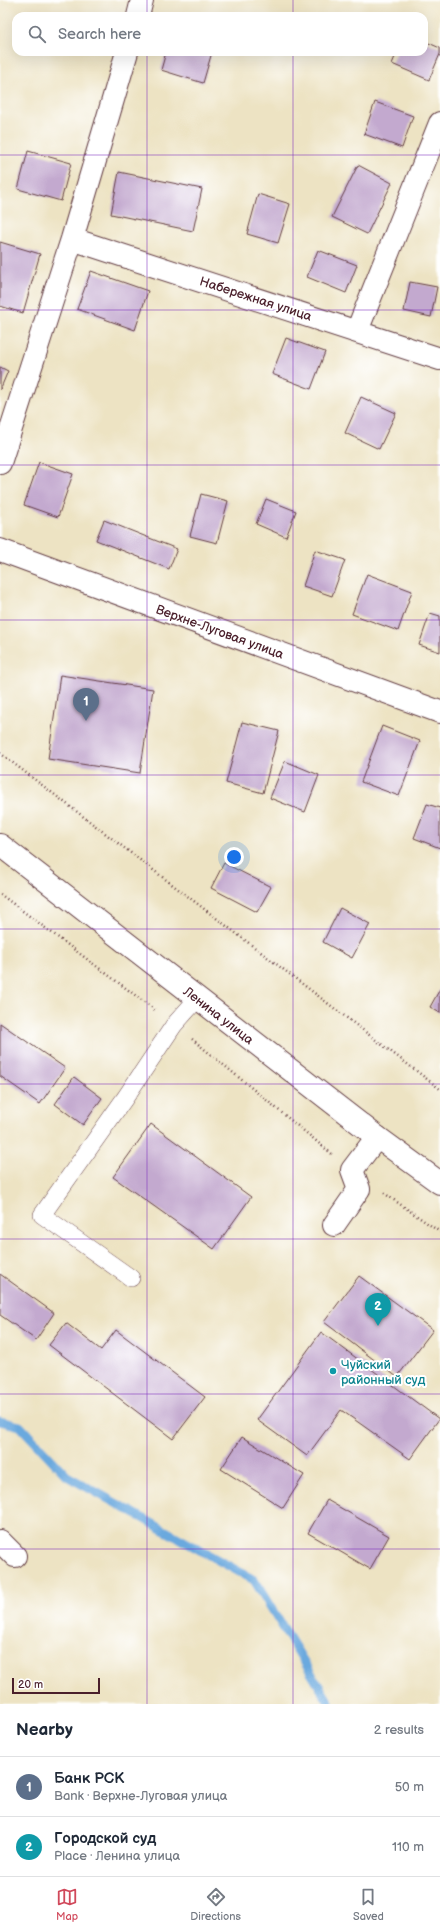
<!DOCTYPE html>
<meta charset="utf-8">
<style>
:root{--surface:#fff;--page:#f2f2f3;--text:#1f2937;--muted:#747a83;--line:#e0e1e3;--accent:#d1495b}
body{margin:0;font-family:"Balsamiq Sans",sans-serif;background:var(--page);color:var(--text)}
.scale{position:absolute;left:12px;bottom:10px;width:88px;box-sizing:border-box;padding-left:4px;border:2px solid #4a1f2b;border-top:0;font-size:11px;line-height:14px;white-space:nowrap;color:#4a1f2b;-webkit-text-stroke:3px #fff;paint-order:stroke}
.you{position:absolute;left:234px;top:857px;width:14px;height:14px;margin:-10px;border:3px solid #fff;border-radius:50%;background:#1a73e8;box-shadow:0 0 0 6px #1a73e833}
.badge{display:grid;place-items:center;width:26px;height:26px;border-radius:50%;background:var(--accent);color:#fff;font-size:13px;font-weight:700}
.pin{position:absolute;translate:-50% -33px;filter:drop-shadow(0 1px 2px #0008)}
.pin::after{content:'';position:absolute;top:21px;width:14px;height:12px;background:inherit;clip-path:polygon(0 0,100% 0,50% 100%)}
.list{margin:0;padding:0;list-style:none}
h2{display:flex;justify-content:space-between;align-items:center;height:52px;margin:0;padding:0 16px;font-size:17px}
h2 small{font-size:13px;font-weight:400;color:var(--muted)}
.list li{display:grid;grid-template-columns:26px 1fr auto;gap:12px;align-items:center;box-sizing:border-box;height:60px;padding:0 16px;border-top:1px solid var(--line)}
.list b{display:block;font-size:15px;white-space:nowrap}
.list p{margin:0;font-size:13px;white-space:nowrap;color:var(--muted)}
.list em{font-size:13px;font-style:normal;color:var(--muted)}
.icon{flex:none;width:22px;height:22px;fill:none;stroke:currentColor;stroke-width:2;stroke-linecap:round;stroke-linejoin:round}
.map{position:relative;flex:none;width:440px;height:1704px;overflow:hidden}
.search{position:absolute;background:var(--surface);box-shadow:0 4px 16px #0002;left:12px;right:12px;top:12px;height:44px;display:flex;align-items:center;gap:10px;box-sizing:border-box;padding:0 14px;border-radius:12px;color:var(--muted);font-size:15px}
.sheet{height:172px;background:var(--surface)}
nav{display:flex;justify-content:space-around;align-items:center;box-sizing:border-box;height:56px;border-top:1px solid var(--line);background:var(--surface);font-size:11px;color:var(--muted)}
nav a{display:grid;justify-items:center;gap:2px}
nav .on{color:var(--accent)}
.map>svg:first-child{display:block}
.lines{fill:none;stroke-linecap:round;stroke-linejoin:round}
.stream{stroke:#6ba9de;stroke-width:9}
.building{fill:#c3a9cf}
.service-casing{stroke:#623c42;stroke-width:18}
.minor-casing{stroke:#623c42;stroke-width:24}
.secondary-casing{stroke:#623c42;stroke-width:24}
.path{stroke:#623c42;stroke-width:2.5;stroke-dasharray:1 3;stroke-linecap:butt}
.service{stroke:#fff;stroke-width:17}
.minor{stroke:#fff;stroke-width:22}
.secondary{stroke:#fff;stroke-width:22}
.grid{fill:none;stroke:#7b2cbf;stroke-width:1;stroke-opacity:0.55}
.culture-dot{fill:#0f9aa8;stroke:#fff;stroke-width:1.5}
.labels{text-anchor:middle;stroke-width:4;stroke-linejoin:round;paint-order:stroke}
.street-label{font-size:13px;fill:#4a1f2b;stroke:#fff}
.culture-label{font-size:13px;fill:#0d838f;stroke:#fff;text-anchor:start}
</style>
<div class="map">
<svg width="440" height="1704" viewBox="0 0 440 1704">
<rect width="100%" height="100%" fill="#fff"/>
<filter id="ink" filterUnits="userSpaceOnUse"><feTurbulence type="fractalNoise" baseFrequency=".025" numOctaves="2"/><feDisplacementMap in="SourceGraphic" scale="8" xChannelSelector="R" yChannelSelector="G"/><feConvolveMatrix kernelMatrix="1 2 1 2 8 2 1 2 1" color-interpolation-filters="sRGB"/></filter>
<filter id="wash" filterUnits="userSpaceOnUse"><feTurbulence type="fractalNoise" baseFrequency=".012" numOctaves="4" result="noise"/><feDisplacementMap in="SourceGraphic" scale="16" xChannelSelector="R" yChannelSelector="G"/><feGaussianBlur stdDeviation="0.9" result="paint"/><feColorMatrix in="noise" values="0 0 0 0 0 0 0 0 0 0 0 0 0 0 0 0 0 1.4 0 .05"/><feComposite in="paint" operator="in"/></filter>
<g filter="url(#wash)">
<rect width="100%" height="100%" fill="#ede3c3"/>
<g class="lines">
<path class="stream" d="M 0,1421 L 20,1426 L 67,1476 L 254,1580 L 330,1704"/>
</g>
<g id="blocks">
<path class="building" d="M 424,41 L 440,48 L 440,54 L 429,80 L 392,64 L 397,52 L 424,52 Z
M 166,52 L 212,52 L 203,83 L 161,70 Z
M 375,102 L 413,116 L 402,148 L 364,134 Z
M 28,151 L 71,163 L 61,201 L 18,189 Z
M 358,165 L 392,183 L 367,234 L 332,217 Z
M 119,172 L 202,189 L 193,231 L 111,214 Z
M 258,194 L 290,204 L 278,243 L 247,234 Z
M 0,242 L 40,254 L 23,313 L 0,306 Z
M 318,250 L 357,265 L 346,293 L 307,277 Z
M 91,271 L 148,291 L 135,330 L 77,309 Z
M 410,282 L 437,287 L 431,317 L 404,311 Z
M 286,338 L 325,352 L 311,389 L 272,374 Z
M 0,367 L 8,371 L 0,390 Z
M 361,397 L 396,413 L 379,449 L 345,433 Z
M 39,462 L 73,474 L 58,517 L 24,505 Z
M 201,494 L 228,501 L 217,543 L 190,536 Z
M 266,499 L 296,511 L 286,537 L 256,524 Z
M 104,520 L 177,549 L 169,569 L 96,540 Z
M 315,550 L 345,560 L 332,596 L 303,586 Z
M 367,574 L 412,591 L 398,631 L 352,614 Z
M 430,613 L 440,616 L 440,652 L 419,645 Z
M 60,675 L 153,689 L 140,773 L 48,759 Z
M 242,722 L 279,731 L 263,793 L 226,783 Z
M 382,726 L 420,741 L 399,796 L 361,782 Z
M 285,761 L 319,775 L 305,812 L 270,798 Z
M 427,804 L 440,808 L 440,848 L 414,838 Z
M 224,863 L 271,887 L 257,912 L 211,888 Z
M 340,908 L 370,924 L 352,958 L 323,942 Z
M 440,989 L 440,1013 L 430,1007 Z
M 0,1023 L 65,1068 L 40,1104 L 0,1076 Z
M 74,1077 L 102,1098 L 83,1125 L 55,1104 Z
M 151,1124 L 251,1197 L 214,1249 L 113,1177 Z
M 0,1274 L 54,1313 L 36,1340 L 0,1315 Z
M 359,1276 L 433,1330 L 397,1377 L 324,1322 Z
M 66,1323 L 101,1350 L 116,1330 L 205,1397 L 173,1439 L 49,1345 Z
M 321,1332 L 439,1419 L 410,1459 L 341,1410 L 307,1456 L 257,1420 Z
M 242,1437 L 304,1475 L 283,1508 L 221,1469 Z
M 327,1500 L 389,1536 L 370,1569 L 308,1533 Z"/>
</g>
</g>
<g filter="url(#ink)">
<use href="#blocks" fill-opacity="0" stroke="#623c42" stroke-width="1"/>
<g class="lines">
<g class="service-casing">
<path id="service" d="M 131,1278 L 42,1215 L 125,1098 L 174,1025 L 198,998"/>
</g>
<g class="minor-casing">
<path id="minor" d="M 138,16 L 142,0
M 72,239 L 440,359
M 357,331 L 440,123
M 0,463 L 72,239 L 127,52
M 0,550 L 440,712
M 334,1225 L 359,1189 L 352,1170 L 377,1137
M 0,1541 L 15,1556"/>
</g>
<g class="secondary-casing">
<path id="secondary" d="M 0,845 L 377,1137 L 440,1183"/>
</g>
<path class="path" d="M 0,753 L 440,1089
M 0,894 L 155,1010
M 192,1039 L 332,1154
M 384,1193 L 440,1232"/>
<use href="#service" class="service"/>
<use href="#minor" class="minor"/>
<use href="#secondary" class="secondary"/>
</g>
</g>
<path class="grid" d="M 147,0 L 147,16M 293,0 L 293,16M 147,52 L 147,1704M 293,52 L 293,1704M 0,155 L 440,155M 0,310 L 440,310M 0,465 L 440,465M 0,620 L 440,620M 0,775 L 440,775M 0,929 L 440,929M 0,1084 L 440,1084M 0,1239 L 440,1239M 0,1394 L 440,1394M 0,1549 L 440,1549"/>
<circle class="culture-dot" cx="333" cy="1371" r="4"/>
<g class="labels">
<g class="street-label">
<text transform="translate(256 298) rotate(18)" y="5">Набережная улица</text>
<text transform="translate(220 631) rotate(20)" y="5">Верхне-Луговая улица</text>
<text transform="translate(219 1015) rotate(38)" y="5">Ленина улица</text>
</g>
<g class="culture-label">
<text x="341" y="1369">Чуйский<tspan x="341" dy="15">районный суд</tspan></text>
</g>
</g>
</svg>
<div class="scale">20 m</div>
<div class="you"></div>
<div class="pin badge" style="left:86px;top:721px;background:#5c6f8a">1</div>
<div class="pin badge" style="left:378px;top:1326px;background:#0f9aa8">2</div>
<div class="search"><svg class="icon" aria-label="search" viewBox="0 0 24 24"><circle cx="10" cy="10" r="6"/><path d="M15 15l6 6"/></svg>Search here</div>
</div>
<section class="sheet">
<h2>Nearby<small>2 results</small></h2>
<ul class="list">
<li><span class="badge" style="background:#5c6f8a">1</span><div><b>Банк РСК</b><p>Bank · Верхне-Луговая улица</p></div><em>50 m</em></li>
<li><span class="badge" style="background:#0f9aa8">2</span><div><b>Городской суд</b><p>Place · Ленина улица</p></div><em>110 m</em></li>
</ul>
</section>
<nav>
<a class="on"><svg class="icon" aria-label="map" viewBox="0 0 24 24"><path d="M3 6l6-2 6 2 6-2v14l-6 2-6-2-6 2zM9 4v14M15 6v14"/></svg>Map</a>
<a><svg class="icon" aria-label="directions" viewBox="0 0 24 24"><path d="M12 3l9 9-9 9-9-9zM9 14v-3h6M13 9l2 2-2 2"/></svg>Directions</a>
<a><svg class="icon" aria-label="saved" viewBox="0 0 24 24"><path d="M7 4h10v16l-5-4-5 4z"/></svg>Saved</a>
</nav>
